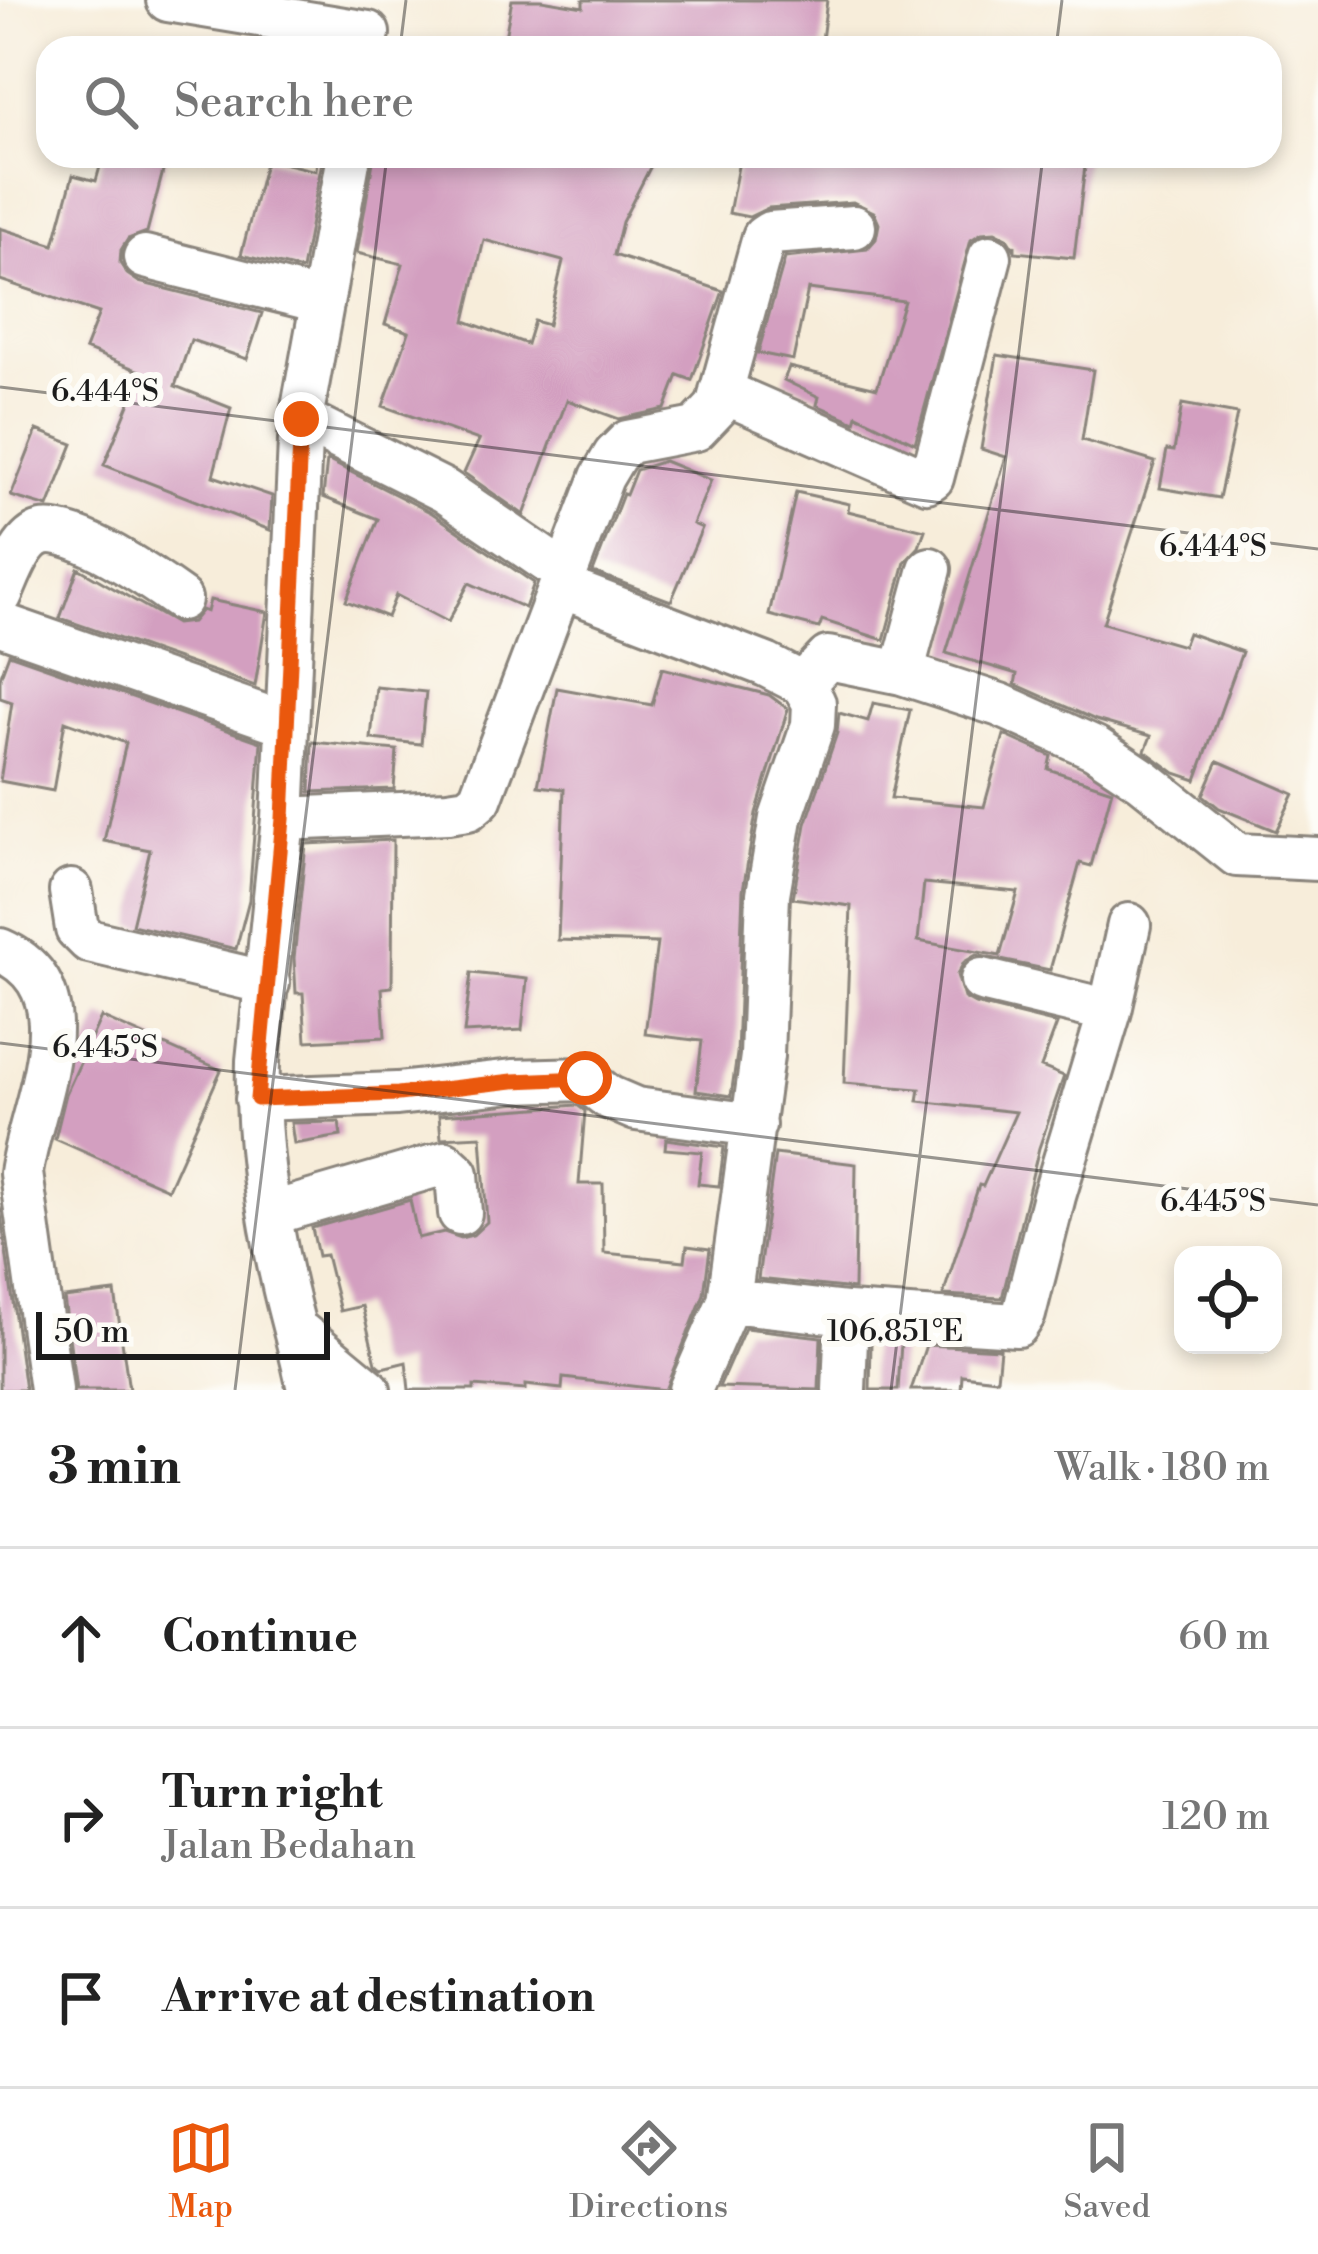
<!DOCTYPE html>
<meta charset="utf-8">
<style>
:root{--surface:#fff;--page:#f2f2f2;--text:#222;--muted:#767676;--line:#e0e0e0;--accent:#ea580c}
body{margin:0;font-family:"Libre Bodoni",serif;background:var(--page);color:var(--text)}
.controls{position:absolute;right:36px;bottom:36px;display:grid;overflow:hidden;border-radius:24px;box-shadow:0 6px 18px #0003}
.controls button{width:108px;height:108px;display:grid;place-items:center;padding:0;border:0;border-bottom:3px solid var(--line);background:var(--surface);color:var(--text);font:60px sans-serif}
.scale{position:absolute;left:36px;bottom:30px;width:294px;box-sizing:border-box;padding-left:12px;border:6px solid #1c1c1c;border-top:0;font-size:33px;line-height:42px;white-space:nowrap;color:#1c1c1c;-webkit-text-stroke:9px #fdfcf7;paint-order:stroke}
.stop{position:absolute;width:36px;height:36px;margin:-27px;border:9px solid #ea580c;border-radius:50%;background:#fff}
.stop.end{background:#ea580c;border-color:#fff;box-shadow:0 3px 12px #0008}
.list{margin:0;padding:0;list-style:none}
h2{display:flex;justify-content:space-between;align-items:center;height:156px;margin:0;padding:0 48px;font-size:51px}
h2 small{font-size:39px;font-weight:400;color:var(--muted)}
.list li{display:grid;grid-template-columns:78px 1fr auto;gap:36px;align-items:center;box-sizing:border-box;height:180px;padding:0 48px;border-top:3px solid var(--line)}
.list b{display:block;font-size:45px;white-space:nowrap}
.list p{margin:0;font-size:39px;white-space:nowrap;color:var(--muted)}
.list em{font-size:39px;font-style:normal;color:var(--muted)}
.icon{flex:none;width:66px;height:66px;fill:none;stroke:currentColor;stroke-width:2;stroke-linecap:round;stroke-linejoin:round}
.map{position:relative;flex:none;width:1318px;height:1390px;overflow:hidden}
.search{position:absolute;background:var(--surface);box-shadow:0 6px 18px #0003;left:36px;right:36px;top:36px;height:132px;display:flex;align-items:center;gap:30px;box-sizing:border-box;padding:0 42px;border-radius:36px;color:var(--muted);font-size:45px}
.sheet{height:696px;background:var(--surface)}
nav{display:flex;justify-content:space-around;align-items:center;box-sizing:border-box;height:168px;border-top:3px solid var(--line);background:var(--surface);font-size:33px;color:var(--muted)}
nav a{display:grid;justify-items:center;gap:6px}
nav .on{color:var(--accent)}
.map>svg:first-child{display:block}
.building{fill:#d39fc0;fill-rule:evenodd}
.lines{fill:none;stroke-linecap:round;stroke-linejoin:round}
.street-casing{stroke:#8a847b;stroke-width:48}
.street{stroke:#fff;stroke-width:42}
.route{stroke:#ea580c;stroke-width:15}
.ticks{fill:none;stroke:#1c1c1c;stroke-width:3;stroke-opacity:0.45}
.ticks-label{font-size:30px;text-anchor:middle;fill:#1c1c1c;stroke:#fdfcf7;stroke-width:12;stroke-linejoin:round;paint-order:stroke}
</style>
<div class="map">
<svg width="1318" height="1390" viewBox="0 0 1318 1390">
<rect width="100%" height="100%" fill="#fdfcf7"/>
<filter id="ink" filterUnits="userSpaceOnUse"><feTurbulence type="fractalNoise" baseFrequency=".00833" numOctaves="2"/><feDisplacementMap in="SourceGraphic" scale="24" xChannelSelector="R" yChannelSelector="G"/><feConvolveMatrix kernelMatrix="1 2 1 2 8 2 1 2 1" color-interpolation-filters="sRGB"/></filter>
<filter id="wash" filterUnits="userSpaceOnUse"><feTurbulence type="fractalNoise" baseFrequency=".004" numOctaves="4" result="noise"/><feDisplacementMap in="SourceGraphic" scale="48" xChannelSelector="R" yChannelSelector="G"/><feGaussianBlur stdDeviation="2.7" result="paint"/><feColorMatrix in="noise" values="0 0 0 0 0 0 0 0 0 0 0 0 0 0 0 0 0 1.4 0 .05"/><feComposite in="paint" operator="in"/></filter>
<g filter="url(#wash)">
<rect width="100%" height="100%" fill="#f7edda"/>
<g id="blocks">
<path class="building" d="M 512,0 L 542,0 L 583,7 L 583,0 L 827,0 L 821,48 L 503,48 Z
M 103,156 L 167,156 L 147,232 L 128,239 L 121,250 L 120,263 L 127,274 L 139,282 L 262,313 L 247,359 L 191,340 L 175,386 L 231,408 L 213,476 L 272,496 L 270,530 L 104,465 L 142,372 L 85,349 L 99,313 L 0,280 L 0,228 L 54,245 L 73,175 L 96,181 Z
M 317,156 L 323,156 L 302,270 L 241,255 L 266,159 L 316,171 Z
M 374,156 L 656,156 L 622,222 L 614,255 L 723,291 L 692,380 L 678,375 L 665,409 L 619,419 L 567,400 L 524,515 L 464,473 L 479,440 L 383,406 L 409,332 L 385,324 L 403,264 L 357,253 ZM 484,240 L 563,261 L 548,325 L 534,321 L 527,344 L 465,321 Z
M 740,156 L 1086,158 L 1074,258 L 1015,252 L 1015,245 L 1014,249 L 1007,238 L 995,232 L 982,233 L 971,240 L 915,443 L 857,415 L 855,422 L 817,405 L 819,397 L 784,380 L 789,367 L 877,388 L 904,301 L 808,289 L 793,360 L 758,353 L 785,258 L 867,249 L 876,239 L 879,224 L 874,212 L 853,202 L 768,208 L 749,217 L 729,213 Z
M 997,355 L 1093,370 L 1082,440 L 1155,462 L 1103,623 L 1183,646 L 1188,633 L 1242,652 L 1196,780 L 1175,773 L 1145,751 L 1151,736 L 1096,720 L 1015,684 L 1017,674 L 946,653 L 1006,457 L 981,449 Z
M 1182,404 L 1237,414 L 1219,498 L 1160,488 L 1167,450 L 1174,451 Z
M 37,430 L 73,444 L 48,507 L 11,496 Z
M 327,460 L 432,513 L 534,583 L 525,608 L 469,583 L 448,622 L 396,595 L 387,617 L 346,601 L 378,519 L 323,497 Z
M 664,461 L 711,480 L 693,524 L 702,528 L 671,601 L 593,572 L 623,494 L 626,495 L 636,470 Z
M 796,492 L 849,504 L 848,511 L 925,530 L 919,547 L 905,562 L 884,640 L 822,620 L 819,628 L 769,615 Z
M 78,568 L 176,624 L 192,622 L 202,610 L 207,612 L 210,600 L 267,612 L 255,686 L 60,618 Z
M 9,654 L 261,742 L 249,900 L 236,949 L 132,925 L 150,850 L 104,841 L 126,743 L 65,721 L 53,791 L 0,781 L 12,702 L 0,698 L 0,678 Z
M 662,668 L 769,695 L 788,709 L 756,813 L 743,890 L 737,1054 L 731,1096 L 696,1091 L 702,1041 L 645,1034 L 657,943 L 558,940 L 564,789 L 538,786 L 557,688 L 652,705 Z
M 376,687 L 426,692 L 421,744 L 371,739 Z
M 873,703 L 910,710 L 891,798 L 984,807 L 1004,735 L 1051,756 L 1048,769 L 1112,790 L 1091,866 L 1080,863 L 1050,970 L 976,955 L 964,962 L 957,975 L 964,998 L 975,1004 L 1057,1024 L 1041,1067 L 1064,1076 L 1039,1148 L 1002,1298 L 943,1295 L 979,1185 L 983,1186 L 1016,1112 L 918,1101 L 920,1089 L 844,1083 L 851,906 L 793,898 L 806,824 L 837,733 L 839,713 L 868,721 ZM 924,883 L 1018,892 L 1000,956 L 918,941 Z
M 312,742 L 397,750 L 394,789 L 310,792 Z
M 1218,761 L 1294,794 L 1276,831 L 1219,808 L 1203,795 Z
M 393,840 L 392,987 L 382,988 L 385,1037 L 306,1041 L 303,993 L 296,993 L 294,958 L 306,844 Z
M 471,973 L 527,979 L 522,1030 L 464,1033 Z
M 101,1017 L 221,1070 L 168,1189 L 55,1139 L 66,1094 Z
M 577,1105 L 585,1111 L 579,1184 L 603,1184 L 604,1253 L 685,1261 L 687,1246 L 710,1249 L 704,1294 L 665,1390 L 563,1378 L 562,1389 L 525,1385 L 525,1390 L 474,1386 L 474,1390 L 409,1390 L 406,1362 L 382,1368 L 376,1363 L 362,1306 L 340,1311 L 326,1255 L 318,1256 L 312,1228 L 410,1200 L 418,1238 L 444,1232 L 461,1238 L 473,1235 L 487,1222 L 481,1136 L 441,1138 L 439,1115 Z
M 339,1122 L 341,1136 L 294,1144 L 291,1123 Z
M 666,1139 L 724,1147 L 719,1186 L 698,1184 L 702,1152 L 665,1149 Z
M 775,1154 L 856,1164 L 854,1289 L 758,1279 Z
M 0,1207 L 25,1390 L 0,1390 Z
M 115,1292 L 129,1390 L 76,1390 L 64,1298 Z
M 745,1328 L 821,1337 L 819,1390 L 719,1387 Z
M 871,1341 L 901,1343 L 898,1390 L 870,1390 Z
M 926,1345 L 1000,1349 L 997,1379 L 962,1375 L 961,1390 L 911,1390 Z"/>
</g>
</g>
<g filter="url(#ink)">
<use href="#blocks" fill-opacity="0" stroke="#8a847b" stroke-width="3"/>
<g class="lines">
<g class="street-casing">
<path id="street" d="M 168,0 L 368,33
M 145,257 L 320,301
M 721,391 L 927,481 L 932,478 L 990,257
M 301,419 L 445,491 L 566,574
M 562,587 L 766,665 L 803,684 L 814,703 L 813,725 L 781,818 L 768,894 L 762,1056 L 729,1301 L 847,1314 L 1017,1325 L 1024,1314 L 1054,1196 L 1110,1011
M 0,596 C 9,577 20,539 42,533 C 74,525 154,580 180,599
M 0,624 L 286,724
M 902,673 L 930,569
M 803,684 L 828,658 L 902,673 L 1000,705 L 1095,748 L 1143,780 L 1237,855 L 1318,859
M 283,819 L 448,812 L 468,809 L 480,799 L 602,477 L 615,455 L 628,442 L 696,429 L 717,407 L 764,237 L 770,233 L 854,227
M 71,891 L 77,929 L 89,941 L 268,983
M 0,950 C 92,990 31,1102 21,1173 L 51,1390
M 982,980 L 1110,1011 L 1129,925
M 257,1099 L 397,1094 L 513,1081 L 585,1079 L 608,1097 L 636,1109 L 754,1125
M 273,1213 L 445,1163 L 457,1174 L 460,1213
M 299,1332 L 369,1390
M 309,1390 C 302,1353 291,1318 283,1282 C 267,1212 256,1133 258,1061 L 283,819 L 301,419 L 349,156
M 690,1390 L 729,1301
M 844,1390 L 847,1314"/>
</g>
<use href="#street" class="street"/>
</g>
</g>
<g class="lines" filter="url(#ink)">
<path class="route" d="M 301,419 L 283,819 L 257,1099 L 398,1094 L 513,1081 L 585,1078"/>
</g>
<path class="ticks" d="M 400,48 L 406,0M 1056,48 L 1062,0M 0,387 L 1318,549M 0,1043 L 1318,1205M 235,1390 L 387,156M 891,1390 L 1043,156"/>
<g class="ticks-label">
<text x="105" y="401">6.444°S</text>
<text x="1213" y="556">6.444°S</text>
<text x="105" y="1057">6.445°S</text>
<text x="1213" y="1211">6.445°S</text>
<text x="895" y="1341">106.851°E</text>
</g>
</svg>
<div class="controls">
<button><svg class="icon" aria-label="locate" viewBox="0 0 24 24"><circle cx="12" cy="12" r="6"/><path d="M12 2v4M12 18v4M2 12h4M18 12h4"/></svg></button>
</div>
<div class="scale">50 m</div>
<div class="stop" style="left:585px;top:1078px"></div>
<div class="stop end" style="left:301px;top:419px"></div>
<div class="search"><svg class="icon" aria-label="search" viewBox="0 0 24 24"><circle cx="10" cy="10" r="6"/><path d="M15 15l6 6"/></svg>Search here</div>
</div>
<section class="sheet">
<h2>3 min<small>Walk · 180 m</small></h2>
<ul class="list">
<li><svg class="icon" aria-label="ahead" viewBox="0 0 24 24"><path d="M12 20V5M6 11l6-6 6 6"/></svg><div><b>Continue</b></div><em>60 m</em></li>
<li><svg class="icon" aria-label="right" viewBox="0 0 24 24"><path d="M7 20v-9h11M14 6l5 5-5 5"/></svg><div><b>Turn right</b><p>Jalan Bedahan</p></div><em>120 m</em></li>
<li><svg class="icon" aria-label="arrive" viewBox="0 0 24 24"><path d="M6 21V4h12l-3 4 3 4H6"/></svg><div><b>Arrive at destination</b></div></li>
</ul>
</section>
<nav>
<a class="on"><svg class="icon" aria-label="map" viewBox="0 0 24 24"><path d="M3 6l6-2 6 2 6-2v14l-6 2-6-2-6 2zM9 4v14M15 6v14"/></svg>Map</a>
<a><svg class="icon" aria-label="directions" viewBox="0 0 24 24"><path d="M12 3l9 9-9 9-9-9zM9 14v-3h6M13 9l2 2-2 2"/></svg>Directions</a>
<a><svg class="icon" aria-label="saved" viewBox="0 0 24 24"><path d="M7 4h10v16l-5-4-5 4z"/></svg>Saved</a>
</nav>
